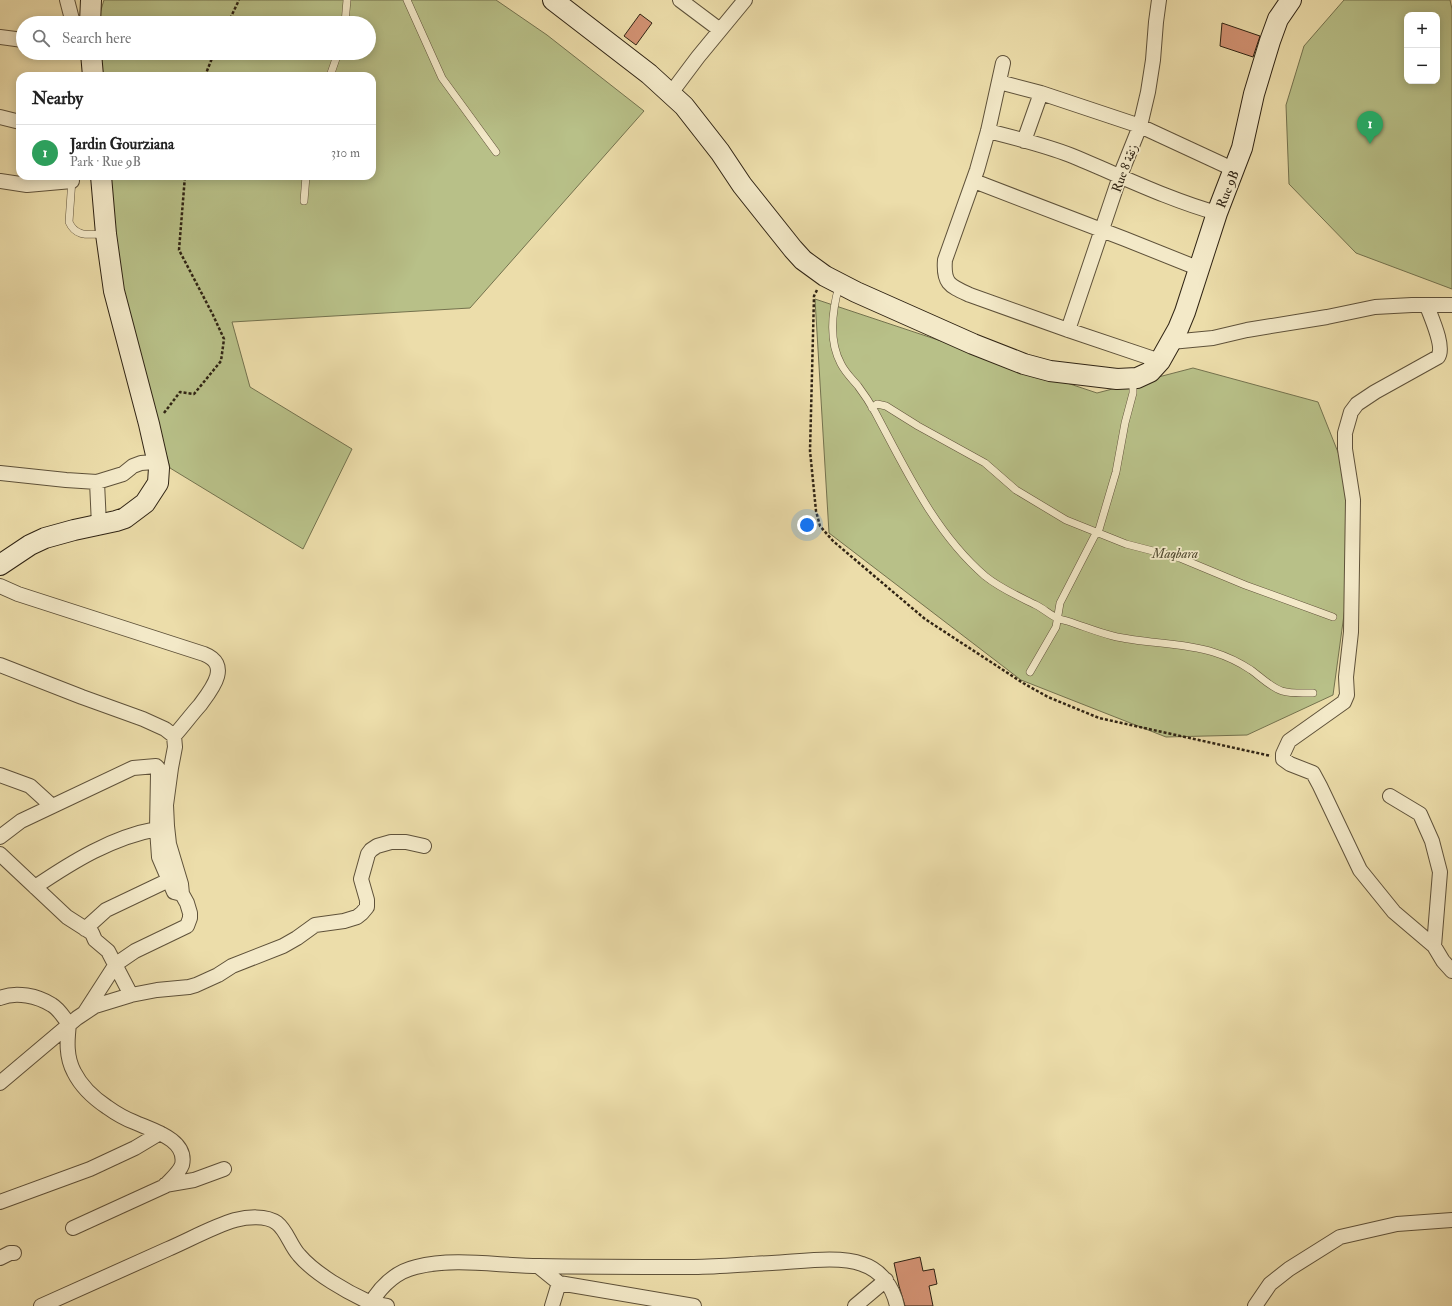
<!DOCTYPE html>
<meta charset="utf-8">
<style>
:root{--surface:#fff;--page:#f2f2f2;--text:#222;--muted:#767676;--line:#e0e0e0;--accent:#8f2418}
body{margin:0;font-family:"IM FELL Double Pica",Amiri,serif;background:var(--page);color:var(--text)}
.controls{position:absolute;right:12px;top:12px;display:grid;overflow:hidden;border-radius:8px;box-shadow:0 2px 10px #0003}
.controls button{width:36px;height:36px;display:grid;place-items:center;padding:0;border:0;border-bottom:1px solid var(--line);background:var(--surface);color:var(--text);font:20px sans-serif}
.you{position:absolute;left:807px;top:525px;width:14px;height:14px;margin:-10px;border:3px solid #fff;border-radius:50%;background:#1a73e8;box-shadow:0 0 0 6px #1a73e833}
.badge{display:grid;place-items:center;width:26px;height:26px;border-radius:50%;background:var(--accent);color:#fff;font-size:13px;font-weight:700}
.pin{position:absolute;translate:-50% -33px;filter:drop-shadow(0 1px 2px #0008)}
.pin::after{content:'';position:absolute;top:21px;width:14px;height:12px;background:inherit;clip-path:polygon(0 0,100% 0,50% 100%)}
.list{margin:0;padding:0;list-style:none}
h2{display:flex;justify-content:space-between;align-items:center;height:52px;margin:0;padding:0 16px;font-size:17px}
h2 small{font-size:13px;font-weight:400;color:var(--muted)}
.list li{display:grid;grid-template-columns:26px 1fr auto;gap:12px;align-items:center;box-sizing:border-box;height:56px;padding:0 16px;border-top:1px solid var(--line)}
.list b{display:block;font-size:15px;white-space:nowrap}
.list p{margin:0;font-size:13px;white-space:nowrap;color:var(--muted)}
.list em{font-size:13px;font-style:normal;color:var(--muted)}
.icon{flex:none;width:22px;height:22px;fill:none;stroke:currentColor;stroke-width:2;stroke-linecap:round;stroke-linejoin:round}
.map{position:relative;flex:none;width:1452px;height:1306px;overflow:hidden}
.search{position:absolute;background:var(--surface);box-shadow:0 2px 10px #0003;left:16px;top:16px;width:360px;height:44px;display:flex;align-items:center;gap:10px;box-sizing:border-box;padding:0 14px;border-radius:22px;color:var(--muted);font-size:15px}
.panel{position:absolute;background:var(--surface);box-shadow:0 2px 10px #0003;left:16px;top:72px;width:360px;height:108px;border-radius:12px}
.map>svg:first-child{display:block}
.green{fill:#b8c088;stroke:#74724e;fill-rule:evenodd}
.building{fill:#d29273;stroke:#302414}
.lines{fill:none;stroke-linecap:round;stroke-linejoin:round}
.lane-casing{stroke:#5f523a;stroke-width:8}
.street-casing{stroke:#5f523a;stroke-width:16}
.secondary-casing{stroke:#302414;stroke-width:22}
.path{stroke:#302414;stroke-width:2.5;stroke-dasharray:3 2;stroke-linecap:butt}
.lane{stroke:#f3e9c8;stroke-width:7}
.street{stroke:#f3e9c8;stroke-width:14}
.secondary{stroke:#f3e9c8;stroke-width:20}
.labels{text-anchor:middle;stroke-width:3.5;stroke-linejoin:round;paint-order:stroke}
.street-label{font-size:13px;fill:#302414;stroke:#f3e9c8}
.park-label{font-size:13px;font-style:italic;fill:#524b31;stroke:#f3e9c8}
</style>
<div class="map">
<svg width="1452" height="1306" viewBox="0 0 1452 1306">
<rect width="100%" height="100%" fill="#ecddaa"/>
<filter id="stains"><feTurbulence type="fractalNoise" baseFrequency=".005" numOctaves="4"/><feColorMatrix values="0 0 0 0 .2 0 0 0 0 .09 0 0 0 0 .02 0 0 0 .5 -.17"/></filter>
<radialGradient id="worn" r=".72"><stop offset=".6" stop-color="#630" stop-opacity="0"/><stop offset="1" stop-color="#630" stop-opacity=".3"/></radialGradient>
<path class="green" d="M 104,0 L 496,0 L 547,35 L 644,111 L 470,308 L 232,322 L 250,387 L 352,449 L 303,549 L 170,468 L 118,281 L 108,176 L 372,176 L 372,76 L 99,76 L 97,53 L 369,53 L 369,23 L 97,23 Z
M 1344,0 L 1450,0 L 1452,9 L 1452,289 L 1356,253 L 1289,184 L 1286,105 L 1304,46 ZM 1407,15 L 1437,15 L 1437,81 L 1407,81 Z
M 815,299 L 1097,393 L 1193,368 L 1318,402 L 1359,505 L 1333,695 L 1247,735 L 1166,737 L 1021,680 L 829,533 Z"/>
<path class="building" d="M 640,14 L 652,23 L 636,45 L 624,36 Z
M 1222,23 L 1260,36 L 1253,57 L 1220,46 Z
M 920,1257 L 923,1271 L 934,1269 L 937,1284 L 929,1286 L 933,1306 L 905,1306 L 899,1286 L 894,1263 Z"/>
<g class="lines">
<g class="lane-casing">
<path id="lane" d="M 407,0 L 442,78 L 496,152
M 345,23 L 347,0
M 330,76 L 338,53
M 72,179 L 69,222 C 76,238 90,234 105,234
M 304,201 L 306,176
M 839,286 C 832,311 828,340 841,364 C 845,372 852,379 858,386 C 864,394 870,403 875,412 C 906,470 935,533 985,576 C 1001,589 1018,596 1036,605 C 1044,609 1050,615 1057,618 C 1060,620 1064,620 1067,621 C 1083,626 1097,632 1113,636 C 1146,644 1181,642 1213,652 C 1226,656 1239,662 1251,670 C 1261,677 1270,687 1282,691 C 1292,694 1303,693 1313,693
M 872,408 L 877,404 L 886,406 L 918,426 L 985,463 L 1016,490 L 1066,520 L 1126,544 L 1180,558 L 1245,585 L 1333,617
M 1030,672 L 1056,627 L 1060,603 L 1095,535 L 1098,533 L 1116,472 L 1125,423 L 1133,393 L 1133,380"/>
</g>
<g class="street-casing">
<path id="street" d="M 67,0 L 73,23
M 680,0 L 720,30
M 0,37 L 23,40
M 1003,63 L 988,131 L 977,170 L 945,260 C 943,284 950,286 970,295 L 1068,330 L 1160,361
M 999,82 L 1041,93 L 1140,126 L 1235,170
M 671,93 L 698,57 L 745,0
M 0,117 L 20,122
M 988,131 C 1016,138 1044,145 1070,155 C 1119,175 1167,199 1217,213
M 1024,141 L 1041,93
M 0,181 L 27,185 L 72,181
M 974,181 L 1125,239 L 1200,269
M 1427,306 C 1431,317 1445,347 1438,357 L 1375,392 L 1357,404 L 1351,412 L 1345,433 L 1345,449 L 1353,500 L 1351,632 L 1346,677 L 1347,695 L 1344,702 L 1289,741 L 1283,754 L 1283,759 L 1290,764 L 1313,773 L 1320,786 L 1360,870 L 1394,912 L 1434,946
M 1068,330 L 1120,176 L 1140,126 L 1148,92 L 1153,60 L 1156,22 L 1159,0
M 1171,342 L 1213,338 L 1247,330 L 1327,317 L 1375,307 L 1412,305 L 1452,305
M 0,473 L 66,480 L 97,482 L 123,474 L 133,466 L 141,463 L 154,462 L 159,468
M 97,482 L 99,525
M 0,586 L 18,594 L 204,654 C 232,665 211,690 200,705 C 191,715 183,726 174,736
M 0,665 L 82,697 L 143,719 L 165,729 L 174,736 L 175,747 L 171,768 L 166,805 L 167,826 L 169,844 L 181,884 L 182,894 L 187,903 L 190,913 L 190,918 L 187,926 L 135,951 L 116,964 L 85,1012
M 0,775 L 30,786 L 52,806
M 1390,796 L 1420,814 L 1432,841 L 1440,872 L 1434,946 L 1443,961 L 1452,971
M 0,837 L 21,821 L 133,768 L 156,766 L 158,768 L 158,774 L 157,829 L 159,857 L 174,892 L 182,894
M 0,854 L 67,917 L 92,933 L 95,940 L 108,951 L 131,995
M 35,887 C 72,862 112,837 157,829
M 85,929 L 106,910 L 169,880
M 0,998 C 16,991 38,996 52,1005 C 59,1009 64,1018 69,1024 C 67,1041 66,1057 74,1072 C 81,1086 95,1099 107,1107 C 114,1112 126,1119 134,1122 C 151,1130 188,1139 182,1165 C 179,1173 171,1179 165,1186 L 73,1228
M 0,1083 L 77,1018 L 95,1006 L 131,995 L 157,990 L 189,987 L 196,985 L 218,975 L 232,966 L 283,946 L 297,938 L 315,925 L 344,921 L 357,917 L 362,913 L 367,907 L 367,900 L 361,879 L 368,854 L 371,850 L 377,846 L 391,842 L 406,842 L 424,846
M 165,1185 L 194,1180 L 224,1169
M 0,1202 L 90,1169 L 135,1148 L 160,1133
M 0,1258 L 10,1253 L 14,1253
M 538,1266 L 559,1283 L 694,1306
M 41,1306 C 84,1287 126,1268 168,1249 C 189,1240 214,1226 235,1220 C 247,1217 266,1215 277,1223 C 287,1231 290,1245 299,1255 C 315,1274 347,1292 369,1302 C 375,1304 381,1305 387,1306
M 369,1306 C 380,1287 394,1272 416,1267 C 456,1257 499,1266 539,1266 C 591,1267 642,1267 694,1267 C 720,1267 746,1264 772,1263 C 797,1262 839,1255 862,1264 C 881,1270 893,1287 897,1306
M 552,1306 L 559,1283
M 855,1306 L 886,1280
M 1255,1306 L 1270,1284 L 1289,1269 L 1340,1237 L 1397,1224 L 1452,1220"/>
</g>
<g class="secondary-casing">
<path id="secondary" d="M 553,0 L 649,74 L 684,106 L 720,152 L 742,185 L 793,249 L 803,260 L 825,276 L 856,292 L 973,344 L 1024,364 L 1050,371 L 1117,379 L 1137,378 L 1150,372 L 1160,361 L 1178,329 L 1185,312 L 1217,213 L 1242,148 L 1254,94 L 1270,41 L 1278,19 L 1291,0
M 90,23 L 91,0
M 91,53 L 93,76
M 0,565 L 30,545 L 45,538 L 74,530 L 116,521 L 125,518 L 145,503 L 158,483 L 159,468 L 149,424 L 114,291 L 106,234 L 101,176"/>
</g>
<path class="path" d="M 228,23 L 239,0
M 205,76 L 214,53
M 817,290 L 814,296 L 810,451 L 816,511 L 820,526 L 833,541 L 925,619 L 1023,683 L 1048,697 L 1099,718 L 1271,756
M 164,413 L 180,392 L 194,394 L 221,361 L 224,339 L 213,315 L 179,250 L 185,176"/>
<use href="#lane" class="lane"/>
<use href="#street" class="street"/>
<use href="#secondary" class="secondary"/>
</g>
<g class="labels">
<g class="street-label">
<text transform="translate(1124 168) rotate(-69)" y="5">Rue 8 زنقة</text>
<text transform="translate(1227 189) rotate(-68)" y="5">Rue 9B</text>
</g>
<g class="park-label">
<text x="1175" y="558">Maqbara</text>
</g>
</g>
<rect width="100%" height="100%" filter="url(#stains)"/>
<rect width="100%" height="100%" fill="url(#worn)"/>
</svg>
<div class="controls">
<button>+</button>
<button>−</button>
</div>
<div class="you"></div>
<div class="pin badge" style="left:1370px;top:144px;background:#2e9e5b">1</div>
<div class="search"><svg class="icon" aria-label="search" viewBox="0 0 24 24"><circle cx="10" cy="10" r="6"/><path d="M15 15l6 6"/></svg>Search here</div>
<section class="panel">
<h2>Nearby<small></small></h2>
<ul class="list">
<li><span class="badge" style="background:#2e9e5b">1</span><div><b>Jardin Gourziana</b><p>Park · Rue 9B</p></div><em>310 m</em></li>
</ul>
</section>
</div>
